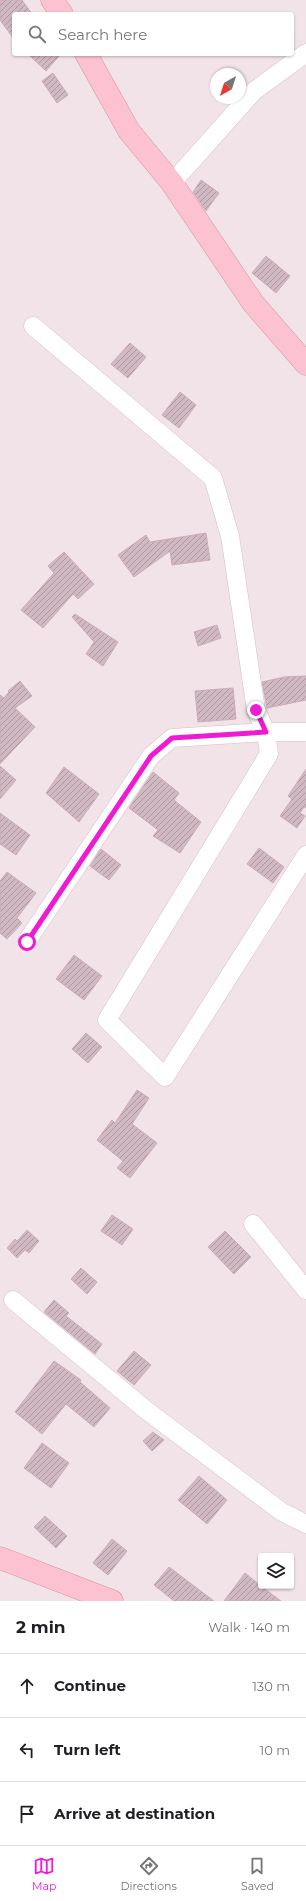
<!DOCTYPE html>
<meta charset="utf-8">
<style>
:root{--surface:#fff;--page:#f2f2f2;--text:#202124;--muted:#757577;--line:#e0e0e0;--accent:#f01ad4}
body{margin:0;font-family:Montserrat,sans-serif;background:var(--page);color:var(--text)}
.controls{position:absolute;right:12px;bottom:12px;display:grid;overflow:hidden;border-radius:4px;box-shadow:0 1px 3px #0004}
.controls button{width:36px;height:36px;display:grid;place-items:center;padding:0;border:0;border-bottom:1px solid var(--line);background:var(--surface);color:var(--text);font:20px sans-serif}
.compass{position:absolute;left:210px;top:68px;width:36px;height:36px;border-radius:50%;background:var(--surface);box-shadow:0 1px 3px #0004;rotate:219deg}
.stop{position:absolute;width:12px;height:12px;margin:-9px;border:3px solid #f01ad4;border-radius:50%;background:#fff}
.stop.end{background:#f01ad4;border-color:#fff;box-shadow:0 1px 4px #0008}
.list{margin:0;padding:0;list-style:none}
h2{display:flex;justify-content:space-between;align-items:center;height:52px;margin:0;padding:0 16px;font-size:17px}
h2 small{font-size:13px;font-weight:400;color:var(--muted)}
.list li{display:grid;grid-template-columns:26px 1fr auto;gap:12px;align-items:center;box-sizing:border-box;height:64px;padding:0 16px;border-top:1px solid var(--line)}
.list b{display:block;font-size:15px;white-space:nowrap}
.list em{font-size:13px;font-style:normal;color:var(--muted)}
.icon{flex:none;width:22px;height:22px;fill:none;stroke:currentColor;stroke-width:2;stroke-linecap:round;stroke-linejoin:round}
.map{position:relative;flex:none;width:306px;height:1601px;overflow:hidden}
.search{position:absolute;background:var(--surface);box-shadow:0 1px 3px #0004;left:12px;right:12px;top:12px;height:44px;display:flex;align-items:center;gap:10px;box-sizing:border-box;padding:0 14px;border-radius:4px;color:var(--muted);font-size:15px}
.sheet{height:244px;background:var(--surface)}
nav{display:flex;justify-content:space-around;align-items:center;box-sizing:border-box;height:56px;border-top:1px solid var(--line);background:var(--surface);font-size:11px;color:var(--muted)}
nav a{display:grid;justify-items:center;gap:2px}
nav .on{color:var(--accent)}
.map>svg:first-child{display:block}
.building{fill:url(#building-hatch);stroke:#ccadb9}
.lines{fill:none;stroke-linecap:round;stroke-linejoin:round}
.street-casing{stroke:#d6c0c8;stroke-width:19}
.secondary-casing{stroke:#d296a7;stroke-width:23}
.street{stroke:#fff;stroke-width:18}
.secondary{stroke:#fcc2d1;stroke-width:22}
.route{stroke:#f01ad4;stroke-width:5}
</style>
<div class="map">
<svg width="306" height="1601" viewBox="0 0 306 1601">
<defs>
<pattern id="building-hatch" width="6" height="6" patternUnits="userSpaceOnUse"><rect width="6" height="6" fill="#d1b9c3"/><path d="M-1 1l2-2M0 6l6-6M5 7l2-2" fill="none" stroke="#ab979f"/></pattern>
</defs>
<rect width="100%" height="100%" fill="#f1e3e7"/>
<path class="building" d="M 0,0 L 22,0 L 32,14 L 14,14 L 14,39 L 0,20 Z
M 28,54 L 61,54 L 46,71 Z
M 53,73 L 68,95 L 57,103 L 42,81 Z
M 201,180 L 219,193 L 206,211 L 193,192 Z
M 266,256 L 290,276 L 276,293 L 252,273 Z
M 130,343 L 146,357 L 128,378 L 111,364 Z
M 180,392 L 196,405 L 179,428 L 162,415 Z
M 206,533 L 210,560 L 172,565 L 170,551 L 134,577 L 118,555 L 146,535 L 150,542 Z
M 64,552 L 94,584 L 78,599 L 73,594 L 43,628 L 21,610 L 54,573 L 48,566 Z
M 75,614 L 118,642 L 103,666 L 86,654 L 94,642 L 72,617 Z
M 217,625 L 221,638 L 198,646 L 194,632 Z
M 306,676 L 306,700 L 267,708 L 262,682 L 284,677 Z
M 20,681 L 32,696 L 15,708 L 35,727 L 0,764 L 0,695 L 4,698 L 9,692 L 8,691 Z
M 233,688 L 236,719 L 198,722 L 195,691 Z
M 0,766 L 16,780 L 0,799 Z
M 64,767 L 99,794 L 79,822 L 46,793 Z
M 306,769 L 306,808 L 304,807 L 300,813 L 305,816 L 297,828 L 280,816 L 292,799 L 288,796 Z
M 153,772 L 179,793 L 174,800 L 201,822 L 180,853 L 153,836 L 158,830 L 129,808 Z
M 0,813 L 30,835 L 16,855 L 0,844 Z
M 259,848 L 284,867 L 273,883 L 247,864 Z
M 101,849 L 121,865 L 109,880 L 90,866 Z
M 7,872 L 36,893 L 17,918 L 22,923 L 7,939 L 0,933 L 0,881 Z
M 74,955 L 102,976 L 84,1000 L 56,979 Z
M 86,1033 L 102,1047 L 88,1063 L 72,1049 Z
M 137,1090 L 149,1098 L 132,1124 L 157,1143 L 130,1178 L 117,1168 L 123,1161 L 97,1140 L 112,1120 L 115,1123 Z
M 112,1215 L 133,1229 L 122,1245 L 101,1231 Z
M 27,1230 L 39,1241 L 29,1253 L 25,1250 L 17,1258 L 7,1248 L 15,1239 L 17,1241 Z
M 225,1231 L 251,1257 L 234,1274 L 208,1247 Z
M 81,1268 L 97,1282 L 87,1294 L 71,1279 Z
M 54,1300 L 69,1313 L 66,1316 L 102,1344 L 95,1354 L 44,1312 Z
M 134,1351 L 151,1365 L 134,1385 L 117,1371 Z
M 54,1361 L 81,1380 L 80,1382 L 110,1408 L 94,1427 L 66,1404 L 42,1434 L 15,1412 Z
M 153,1432 L 164,1440 L 152,1451 L 143,1441 Z
M 42,1443 L 69,1463 L 51,1488 L 24,1468 Z
M 199,1476 L 227,1500 L 207,1524 L 178,1500 Z
M 45,1516 L 67,1536 L 56,1548 L 34,1527 Z
M 112,1539 L 127,1551 L 108,1575 L 93,1563 Z
M 169,1567 L 214,1601 L 174,1601 L 154,1585 Z
M 245,1573 L 261,1586 L 281,1601 L 224,1601 Z"/>
<g class="lines">
<g class="street-casing">
<path id="street" d="M 172,183 L 254,91 L 306,53
M 33,326 L 213,478 L 230,536 L 256,710 L 266,732 L 269,754 L 107,1020 L 165,1077 L 306,855
M 27,941 L 151,756 L 172,738 L 266,732 L 306,732
M 253,1224 L 306,1290
M 13,1300 L 146,1410 L 282,1512 L 306,1524"/>
</g>
<g class="secondary-casing">
<path id="secondary" d="M 52,0 L 62,14
M 86,54 L 129,131 L 172,183 L 253,303 L 306,364
M 0,1558 L 112,1601"/>
</g>
<use href="#street" class="street"/>
<use href="#secondary" class="secondary"/>
</g>
<g class="lines">
<path class="route" d="M 27,942 L 151,756 L 172,738 L 266,732 L 256,710"/>
</g>
</svg>
<div class="controls">
<button><svg class="icon" aria-label="layers" viewBox="0 0 24 24"><path d="M12 4l9 5-9 5-9-5zM3 14l9 5 9-5"/></svg></button>
</div>
<svg class="compass" viewBox="-18 -18 36 36"><path d="M0-13l5 13h-10z" fill="#e53935"/><path d="M0 13l5-13h-10z" fill="#757577"/></svg>
<div class="stop" style="left:27px;top:942px"></div>
<div class="stop end" style="left:256px;top:710px"></div>
<div class="search"><svg class="icon" aria-label="search" viewBox="0 0 24 24"><circle cx="10" cy="10" r="6"/><path d="M15 15l6 6"/></svg>Search here</div>
</div>
<section class="sheet">
<h2>2 min<small>Walk · 140 m</small></h2>
<ul class="list">
<li><svg class="icon" aria-label="ahead" viewBox="0 0 24 24"><path d="M12 20V5M6 11l6-6 6 6"/></svg><div><b>Continue</b></div><em>130 m</em></li>
<li><svg class="icon" aria-label="left" viewBox="0 0 24 24"><path d="M17 20v-9H6M10 6l-5 5 5 5"/></svg><div><b>Turn left</b></div><em>10 m</em></li>
<li><svg class="icon" aria-label="arrive" viewBox="0 0 24 24"><path d="M6 21V4h12l-3 4 3 4H6"/></svg><div><b>Arrive at destination</b></div></li>
</ul>
</section>
<nav>
<a class="on"><svg class="icon" aria-label="map" viewBox="0 0 24 24"><path d="M3 6l6-2 6 2 6-2v14l-6 2-6-2-6 2zM9 4v14M15 6v14"/></svg>Map</a>
<a><svg class="icon" aria-label="directions" viewBox="0 0 24 24"><path d="M12 3l9 9-9 9-9-9zM9 14v-3h6M13 9l2 2-2 2"/></svg>Directions</a>
<a><svg class="icon" aria-label="saved" viewBox="0 0 24 24"><path d="M7 4h10v16l-5-4-5 4z"/></svg>Saved</a>
</nav>
